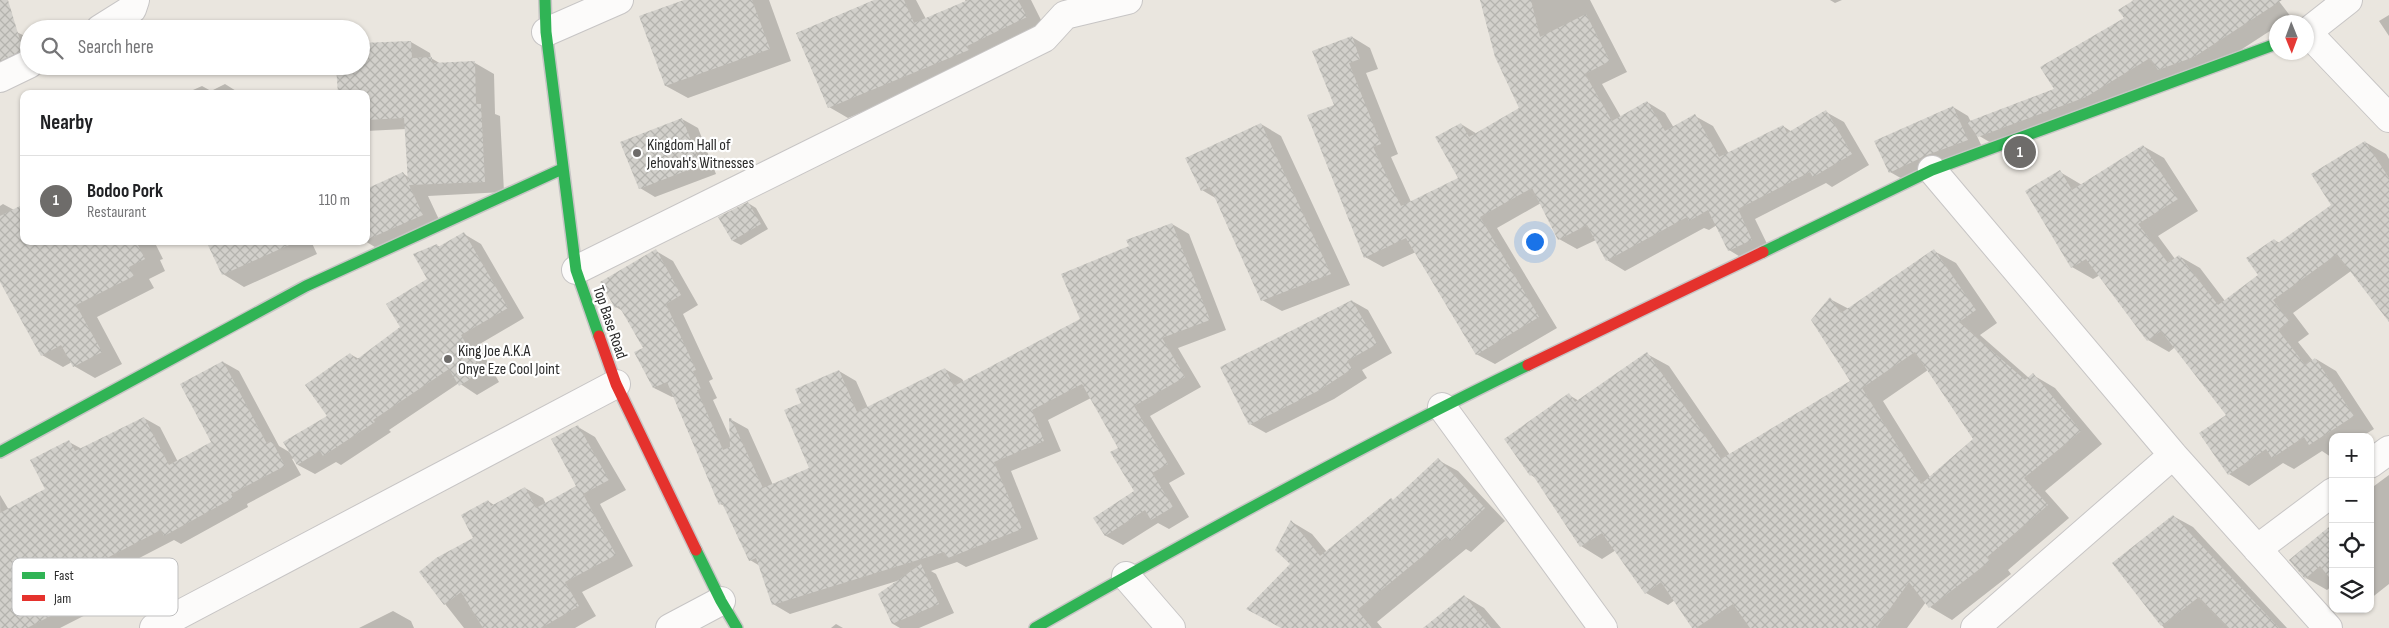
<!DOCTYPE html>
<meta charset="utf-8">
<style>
:root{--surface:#fff;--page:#f6f6f6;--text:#202124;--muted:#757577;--line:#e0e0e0;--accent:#6e6c6a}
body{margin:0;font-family:"Sofia Sans Condensed",sans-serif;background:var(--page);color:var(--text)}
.controls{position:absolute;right:15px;bottom:15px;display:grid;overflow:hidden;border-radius:10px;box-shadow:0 1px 4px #0004}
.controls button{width:45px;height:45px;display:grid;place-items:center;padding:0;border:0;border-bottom:1px solid var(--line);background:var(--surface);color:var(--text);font:25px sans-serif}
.compass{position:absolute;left:2269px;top:15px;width:45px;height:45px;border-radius:50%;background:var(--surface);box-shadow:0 1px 4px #0004;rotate:179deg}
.you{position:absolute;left:1534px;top:241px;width:18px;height:18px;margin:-12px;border:4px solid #fff;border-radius:50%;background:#1a73e8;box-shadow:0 0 0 8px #1a73e833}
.badge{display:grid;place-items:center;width:32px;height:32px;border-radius:50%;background:var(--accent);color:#fff;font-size:16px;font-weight:700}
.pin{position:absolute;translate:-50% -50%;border:2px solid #fff;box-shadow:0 1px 5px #0006}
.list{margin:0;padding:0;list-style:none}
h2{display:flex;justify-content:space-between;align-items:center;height:65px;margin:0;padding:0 20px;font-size:21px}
h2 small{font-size:16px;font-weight:400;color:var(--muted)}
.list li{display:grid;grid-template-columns:32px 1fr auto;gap:15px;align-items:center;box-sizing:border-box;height:90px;padding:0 20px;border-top:1px solid var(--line)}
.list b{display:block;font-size:19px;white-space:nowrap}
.list p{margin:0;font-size:16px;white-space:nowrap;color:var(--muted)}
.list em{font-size:16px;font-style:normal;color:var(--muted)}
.icon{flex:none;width:28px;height:28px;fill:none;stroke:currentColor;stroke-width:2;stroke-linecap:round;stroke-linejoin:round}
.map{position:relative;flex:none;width:2389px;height:628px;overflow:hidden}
.search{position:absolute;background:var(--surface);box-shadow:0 1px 4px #0004;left:20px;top:20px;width:350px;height:55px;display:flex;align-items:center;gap:12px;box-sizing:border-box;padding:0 18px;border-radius:28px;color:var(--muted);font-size:19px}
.panel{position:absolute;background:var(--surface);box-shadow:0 1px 4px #0004;left:20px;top:90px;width:350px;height:155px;border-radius:10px}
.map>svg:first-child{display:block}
.shadow{fill:#0003;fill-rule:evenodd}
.building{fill:url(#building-cross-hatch);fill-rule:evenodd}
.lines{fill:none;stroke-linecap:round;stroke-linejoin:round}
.street-casing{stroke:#c7c5c5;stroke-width:30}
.fast-casing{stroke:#c7c5c5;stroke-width:14}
.jam-casing{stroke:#c7c5c5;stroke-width:14}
.street{stroke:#fcfbfa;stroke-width:28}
.fast{stroke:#30b455;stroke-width:11}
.jam{stroke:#e5322d;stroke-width:11}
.poi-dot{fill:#6e6c6a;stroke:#fff;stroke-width:2}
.labels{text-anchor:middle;stroke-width:4.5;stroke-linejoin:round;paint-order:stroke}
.poi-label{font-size:16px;fill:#2b2b2b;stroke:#fff;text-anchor:start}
.street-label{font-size:16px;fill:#2b2b2b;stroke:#fff}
.key{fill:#fff;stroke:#bfbfbf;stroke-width:1}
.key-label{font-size:14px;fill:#2b2b2b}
</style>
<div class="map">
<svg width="2389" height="628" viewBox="0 0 2389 628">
<defs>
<pattern id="building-cross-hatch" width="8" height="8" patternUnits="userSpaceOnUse" patternTransform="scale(1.25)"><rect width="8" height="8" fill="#d2d0cb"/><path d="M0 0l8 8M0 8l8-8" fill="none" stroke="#b4b3ae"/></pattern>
</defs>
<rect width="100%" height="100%" fill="#eae6df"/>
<path class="shadow" d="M 688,0 L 769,0 L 791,61 L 688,98 L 666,86 L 641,17 Z
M 877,0 L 916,0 L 926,19 L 966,2 L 965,0 L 1031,0 L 1045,28 L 987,60 L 848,118 L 829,107 Z
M 1481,0 L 1590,0 L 1627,72 L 1602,84 L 1621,117 L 1647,102 L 1665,113 L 1674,128 L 1695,116 L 1713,126 L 1729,154 L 1783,126 L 1792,132 L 1826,112 L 1844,122 L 1869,165 L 1832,187 L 1826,183 L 1755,219 L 1770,250 L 1747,261 L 1729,250 L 1717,225 L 1709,230 L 1704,228 L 1625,271 L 1607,260 L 1596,240 L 1577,249 L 1559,239 L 1541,203 L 1497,228 L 1557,328 L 1495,364 L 1476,354 L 1416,252 L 1383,267 L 1365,257 L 1335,105 L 1352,37 L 1370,48 L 1378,69 L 1366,73 L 1398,154 L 1391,157 L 1411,202 L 1460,179 L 1461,124 L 1477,134 L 1521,109 Z
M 1830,0 L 1842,0 L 1835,3 Z
M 2133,0 L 2278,0 L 2291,17 L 2283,22 L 2276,22 L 2276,27 L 2213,68 L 1998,147 L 1976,134 L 1983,149 L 1906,181 L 1890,172 L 1876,141 L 1953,107 L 1968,116 L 1971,122 L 2055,89 L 2125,18 Z
M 2389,15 L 2389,36 L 2379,21 Z
M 0,24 L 29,38 L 29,66 L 0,85 Z
M 411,42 L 430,53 L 431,58 L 441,64 L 475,63 L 494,74 L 495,114 L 500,116 L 504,192 L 428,196 L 442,226 L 383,252 L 365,241 L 366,191 L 403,173 L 408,177 L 406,129 L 366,131 L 366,94 L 361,66 Z
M 225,84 L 241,94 L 184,94 L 202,86 L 211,91 Z
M 682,119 L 698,128 L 716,174 L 655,197 L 640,188 Z
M 1261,124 L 1281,136 L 1350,285 L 1282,311 L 1262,300 L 1217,199 L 1202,190 Z
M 2365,142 L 2386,154 L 2389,159 L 2389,320 L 2351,271 L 2293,313 L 2309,334 L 2298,342 L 2313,361 L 2316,359 L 2336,371 L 2374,429 L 2361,437 L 2333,437 L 2331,457 L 2322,451 L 2294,469 L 2283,463 L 2249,486 L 2229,474 L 2227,415 L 2175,347 L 2169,352 L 2148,340 L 2100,275 L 2093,279 L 2072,267 L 2060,172 L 2082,185 L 2143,146 L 2164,158 L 2198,211 L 2158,236 L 2175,259 L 2179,256 L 2200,268 L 2225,301 L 2260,275 L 2274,240 L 2280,243 L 2332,205 Z
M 748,203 L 756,208 L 768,229 L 741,245 L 733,241 L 720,218 Z
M 3,204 L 14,210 L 24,241 L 154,241 L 163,259 L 160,260 L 165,271 L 149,279 L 154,288 L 97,317 L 122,364 L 95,378 L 74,366 L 72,362 L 63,367 L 42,355 L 0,279 L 0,206 Z
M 1172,224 L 1189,234 L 1226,330 L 1178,348 L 1201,387 L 1150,416 L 1185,474 L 1169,483 L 1189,517 L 1169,529 L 1158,523 L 1123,545 L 1106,536 L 1095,519 L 1135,491 L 1119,448 L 1091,398 L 1048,420 L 1061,451 L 1011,471 L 1038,539 L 966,567 L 957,562 L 931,571 L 936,574 L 954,613 L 919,628 L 900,628 L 893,624 L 897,581 L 790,614 L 773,604 L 760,566 L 750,560 L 725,506 L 720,504 L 675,396 L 672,397 L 654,388 L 636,352 L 645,348 L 624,312 L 616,307 L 656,251 L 673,261 L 698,305 L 683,314 L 713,379 L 709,381 L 717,398 L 713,400 L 731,440 L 730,419 L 748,429 L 773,485 L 811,469 L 803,403 L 839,371 L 856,381 L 868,408 L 945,369 L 962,379 L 964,382 L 1081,320 L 1130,247 Z
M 464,234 L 481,244 L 524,318 L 478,345 L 499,382 L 477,395 L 459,383 L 389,430 L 391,432 L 341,465 L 336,462 L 315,474 L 298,465 L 294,458 L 292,459 L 301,475 L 247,504 L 248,507 L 181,544 L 174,540 L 95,581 L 107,604 L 60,628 L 1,628 L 0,495 L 9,510 L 47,490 L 69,442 L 82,449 L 144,418 L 160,427 L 178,462 L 213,443 L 223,362 L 239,371 L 279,446 L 291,453 L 329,416 L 350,354 L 359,359 L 402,327 L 429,279 L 436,245 L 441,247 Z
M 208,241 L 311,241 L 317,254 L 244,287 L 223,274 Z
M 1934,251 L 1956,263 L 1997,323 L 1980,335 L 2029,378 L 2033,375 L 2055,388 L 2102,444 L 2045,491 L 2069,518 L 2008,570 L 2011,574 L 1952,620 L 1930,607 L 1926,602 L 1907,628 L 1693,628 L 1675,600 L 1668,605 L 1646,593 L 1616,550 L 1602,559 L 1581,546 L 1537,479 L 1531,475 L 1569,395 L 1579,401 L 1647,354 L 1669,366 L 1730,455 L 1851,381 L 1830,299 L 1849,309 ZM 1928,370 L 1974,439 L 1930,477 L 1883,401 Z
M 1352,301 L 1368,310 L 1392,353 L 1362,370 L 1367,378 L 1334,399 L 1266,433 L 1250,424 Z
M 578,427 L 595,437 L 626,490 L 600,504 L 633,566 L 582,592 L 596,616 L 575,628 L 464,628 L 420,572 L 474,538 L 488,501 L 494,505 L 525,488 L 543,498 L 546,504 L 578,487 Z
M 1438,460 L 1458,471 L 1505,521 L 1471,552 L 1466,549 L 1377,622 L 1382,628 L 1283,628 L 1292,564 L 1292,522 L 1312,534 L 1327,552 L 1393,501 Z
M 2389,475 L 2389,584 L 2370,599 L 2370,489 Z
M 2173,516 L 2193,527 L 2287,628 L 2164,628 L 2114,563 Z
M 2333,525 L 2333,585 L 2327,590 L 2306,578 L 2291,560 Z
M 1464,596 L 1484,608 L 1501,628 L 1425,628 Z
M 393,611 L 411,621 L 414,628 L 359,628 Z
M 836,624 L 843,628 L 831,628 Z"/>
<path class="building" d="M 0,0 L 8,0 L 23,50 L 0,61 Z
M 684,0 L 752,0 L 770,49 L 665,86 L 639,16 Z
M 874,0 L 904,0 L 914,23 L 968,0 L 1018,0 L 1027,17 L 967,46 L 969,50 L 828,108 L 796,33 Z
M 1480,0 L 1531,0 L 1540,37 L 1586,14 L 1610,61 L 1585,74 L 1612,121 L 1647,101 L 1665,131 L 1695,114 L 1719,157 L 1783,125 L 1787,133 L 1826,110 L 1852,154 L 1813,177 L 1810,172 L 1738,209 L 1752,240 L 1728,251 L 1708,210 L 1689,221 L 1687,217 L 1606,261 L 1587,225 L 1558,240 L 1532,188 L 1480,217 L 1539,317 L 1476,355 L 1406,238 L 1364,258 L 1307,115 L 1334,105 L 1312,51 L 1352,36 L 1360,59 L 1349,63 L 1381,144 L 1373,147 L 1401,206 L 1458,178 L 1435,137 L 1461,123 L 1469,137 L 1519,108 L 1495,57 Z
M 2134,0 L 2282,0 L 2194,57 L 2158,70 L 2150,58 L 2086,97 L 1978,137 L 1967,122 L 2054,89 L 2040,67 L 2124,18 L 2118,10 Z
M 411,41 L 412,58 L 432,57 L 432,63 L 475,61 L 476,104 L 481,104 L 485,182 L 409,185 L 423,215 L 366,240 L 366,189 L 403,172 L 408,182 L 404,118 L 366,120 L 366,94 L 338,94 L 336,66 L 361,66 L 361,43 Z
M 1953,106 L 1968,140 L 1927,155 L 1889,173 L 1874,141 Z
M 682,118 L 701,165 L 639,189 L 620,142 Z
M 1261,123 L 1331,274 L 1261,301 L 1210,187 L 1201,191 L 1185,158 Z
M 2365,141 L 2389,178 L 2389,322 L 2337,254 L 2273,300 L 2289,321 L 2278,330 L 2305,365 L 2315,358 L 2354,416 L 2309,445 L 2304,437 L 2272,458 L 2266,449 L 2228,475 L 2199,433 L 2226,415 L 2161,331 L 2147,341 L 2086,259 L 2071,268 L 2025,191 L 2060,170 L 2072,190 L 2143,145 L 2178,199 L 2138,224 L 2168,263 L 2179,255 L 2218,305 L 2258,275 L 2246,258 L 2274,239 L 2278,243 L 2331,205 L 2311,174 Z
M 748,202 L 761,224 L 732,241 L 718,217 Z
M 24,204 L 24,241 L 136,241 L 145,259 L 129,267 L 134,276 L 76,305 L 102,352 L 73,367 L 61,345 L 41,356 L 0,282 L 0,216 Z
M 1172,223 L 1210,320 L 1162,338 L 1185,377 L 1134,406 L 1168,464 L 1152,473 L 1173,507 L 1151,520 L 1145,510 L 1105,536 L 1093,518 L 1134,491 L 1110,452 L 1118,448 L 1082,384 L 1032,410 L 1044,441 L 994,462 L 1022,529 L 948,558 L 944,552 L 772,605 L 756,558 L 749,561 L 722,503 L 719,505 L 667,382 L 653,388 L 634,352 L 643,348 L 619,306 L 615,308 L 600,282 L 656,249 L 681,295 L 666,304 L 696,370 L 693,371 L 701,389 L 697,390 L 723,450 L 730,447 L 729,418 L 731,418 L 763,488 L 809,468 L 784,410 L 801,403 L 795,389 L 839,370 L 857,412 L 945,368 L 954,386 L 1080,319 L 1061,274 L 1129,246 L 1126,240 Z
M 464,232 L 508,308 L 461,335 L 482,372 L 459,386 L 449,369 L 373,420 L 375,422 L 323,456 L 320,451 L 297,465 L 283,442 L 327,416 L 305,385 L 350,353 L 356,360 L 400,327 L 386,304 L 427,279 L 413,254 L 437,244 L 438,247 Z
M 206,241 L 298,241 L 222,275 Z
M 1934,249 L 1976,310 L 1959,322 L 2025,380 L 2033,373 L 2081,431 L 2024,478 L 2048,505 L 1987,557 L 1990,561 L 1929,608 L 1909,582 L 1876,628 L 1750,628 L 1733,604 L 1696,628 L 1692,628 L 1661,582 L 1645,594 L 1602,533 L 1580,547 L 1532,474 L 1530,476 L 1504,439 L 1569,393 L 1575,402 L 1647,352 L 1721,459 L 1850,381 L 1811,320 L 1830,297 L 1841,313 ZM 1915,352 L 1973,439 L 1921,484 L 1862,388 Z
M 1352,300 L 1377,344 L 1347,361 L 1352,369 L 1318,391 L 1249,425 L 1220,367 Z
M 223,361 L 267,444 L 272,441 L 285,466 L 231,494 L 233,498 L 164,536 L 161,530 L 80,572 L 92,595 L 27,628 L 0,628 L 0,513 L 45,489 L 30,460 L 69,440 L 75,451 L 144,417 L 169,465 L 211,442 L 180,384 Z
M 578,425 L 609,480 L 583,494 L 616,555 L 565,582 L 579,606 L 541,628 L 483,628 L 461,592 L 444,605 L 419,572 L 436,558 L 473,538 L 461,515 L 488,500 L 491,506 L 525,487 L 536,508 L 576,486 L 551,439 Z
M 1438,458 L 1485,508 L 1450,541 L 1446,537 L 1357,610 L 1372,628 L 1281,628 L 1246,609 L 1290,564 L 1275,550 L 1291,520 L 1320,556 L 1391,498 L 1393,500 Z
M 2173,515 L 2279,628 L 2229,628 L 2199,597 L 2161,626 L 2112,563 Z
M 2330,526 L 2333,529 L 2333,582 L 2320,566 L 2305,579 L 2289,560 Z
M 921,564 L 939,604 L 892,624 L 878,594 Z
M 1464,595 L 1491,628 L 1423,628 Z"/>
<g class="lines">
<g class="street-casing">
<path id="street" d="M 100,29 L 132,9 L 135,0
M 546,32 L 619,0
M 2307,32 L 2389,118
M 2306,33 L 2348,0
M 0,78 L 29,64
M 1932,170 L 2173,455 L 2328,628
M 576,270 L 1044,38 L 1065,15 L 1128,0
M 1442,407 L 1603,628
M 2370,464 L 2389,450
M 2257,549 L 2333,492
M 1126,576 L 1171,628
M 154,628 L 616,384
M 670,628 L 721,601
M 1975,628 L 2173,455"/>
</g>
<g class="fast-casing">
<path id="fast" d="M 545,0 L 546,32 L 576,270 L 599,336
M 1763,252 L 1932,170 L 2276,44
M 0,452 L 306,286 L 562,169
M 696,550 L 721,601 L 737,628
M 1035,628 C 1196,536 1361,446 1528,365"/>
</g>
<g class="jam-casing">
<path id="jam" d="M 599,336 L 616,384 L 696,550
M 1528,365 L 1763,252"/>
</g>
<use href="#street" class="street"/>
<use href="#fast" class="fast"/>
<use href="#jam" class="jam"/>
</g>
<g class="poi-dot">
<circle cx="637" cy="153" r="5"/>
<circle cx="448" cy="359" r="5"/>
</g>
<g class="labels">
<g class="poi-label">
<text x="647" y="150">Kingdom Hall of<tspan x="647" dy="18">Jehovah's Witnesses</tspan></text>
<text x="458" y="356">King Joe A.K.A<tspan x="458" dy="18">Onye Eze Cool Joint</tspan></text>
</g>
<g class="street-label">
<text transform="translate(611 322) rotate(71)" y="6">Top Base Road</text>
</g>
</g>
<rect x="12" y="558" width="166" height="58" rx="8" class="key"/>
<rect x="22" y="572" width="23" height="7" fill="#30b455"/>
<rect x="22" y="595" width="23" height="6" fill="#e5322d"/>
<g class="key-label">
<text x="54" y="580">Fast</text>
<text x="54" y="603">Jam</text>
</g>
</svg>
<div class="controls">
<button>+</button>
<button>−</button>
<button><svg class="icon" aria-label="locate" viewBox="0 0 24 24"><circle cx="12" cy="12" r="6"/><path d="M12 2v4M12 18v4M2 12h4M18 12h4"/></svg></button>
<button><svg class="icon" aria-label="layers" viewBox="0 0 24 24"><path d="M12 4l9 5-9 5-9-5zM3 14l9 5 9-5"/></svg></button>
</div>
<svg class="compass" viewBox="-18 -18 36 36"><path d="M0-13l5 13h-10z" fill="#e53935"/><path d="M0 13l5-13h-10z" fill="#757577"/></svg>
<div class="you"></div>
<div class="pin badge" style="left:2020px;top:152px">1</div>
<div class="search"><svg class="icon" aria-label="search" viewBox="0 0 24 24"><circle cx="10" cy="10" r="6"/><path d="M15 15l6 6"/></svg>Search here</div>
<section class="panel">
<h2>Nearby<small></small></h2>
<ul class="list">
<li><span class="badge">1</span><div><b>Bodoo Pork</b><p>Restaurant</p></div><em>110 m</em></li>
</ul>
</section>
</div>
